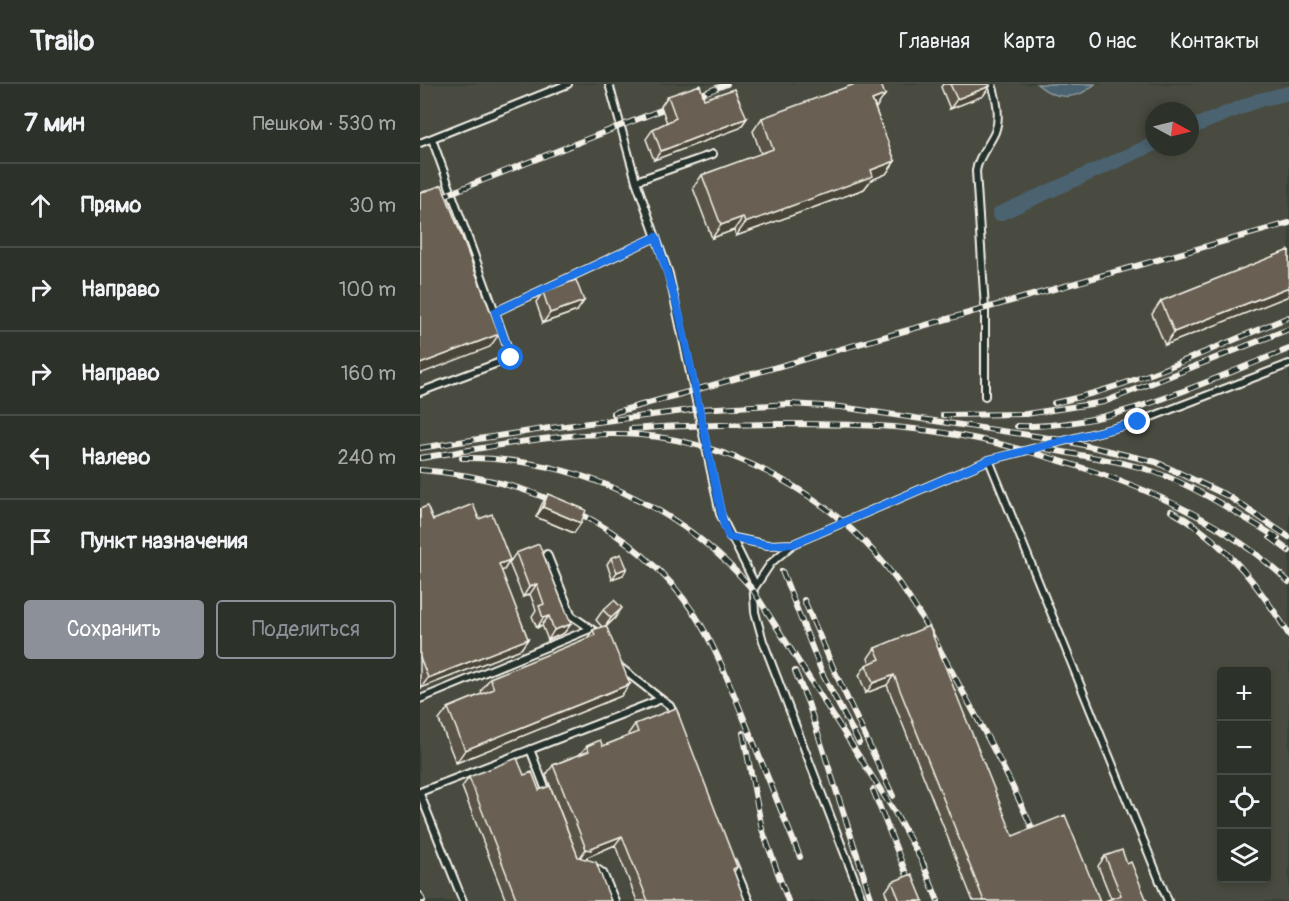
<!DOCTYPE html>
<html lang="ru">
<meta charset="utf-8">
<style>
:root{--surface:#2c312a;--page:#343932;--text:#f1f3f6;--muted:#a6a9a8;--line:#484c47;--accent:#8c9099}
body{margin:0;font-family:Pangolin,sans-serif;background:var(--page);color:var(--text)}
.controls{position:absolute;right:18px;bottom:18px;display:grid;overflow:hidden;border-radius:6px;box-shadow:0 3px 9px #0003}
.controls button{width:54px;height:54px;display:grid;place-items:center;padding:0;border:0;border-bottom:2px solid var(--line);background:var(--surface);color:var(--text);font:30px sans-serif}
.compass{position:absolute;left:725px;top:18px;width:54px;height:54px;border-radius:50%;background:var(--surface);box-shadow:0 3px 9px #0003;rotate:97deg}
.stop{position:absolute;width:18px;height:18px;margin:-14px;border:4px solid #1a73e8;border-radius:50%;background:#fff}
.stop.end{background:#1a73e8;border-color:#fff;box-shadow:0 2px 6px #0008}
.list{margin:0;padding:0;list-style:none}
h2{display:flex;justify-content:space-between;align-items:center;height:78px;margin:0;padding:0 24px;font-size:26px}
h2 small{font-size:20px;font-weight:400;color:var(--muted)}
.list li{display:grid;grid-template-columns:39px 1fr auto;gap:18px;align-items:center;box-sizing:border-box;height:84px;padding:0 24px;border-top:2px solid var(--line)}
.list b{display:block;font-size:22px;white-space:nowrap}
.list em{font-size:20px;font-style:normal;color:var(--muted)}
.actions{display:flex;gap:12px;padding:18px 24px}
.actions a{flex:1;padding:14px 0;border:2px solid var(--accent);border-radius:6px;text-align:center;font-size:21px;color:var(--accent)}
.actions .main{background:var(--accent);color:#fff}
.icon{flex:none;width:33px;height:33px;fill:none;stroke:currentColor;stroke-width:2;stroke-linecap:round;stroke-linejoin:round}
.map{position:relative;flex:none;width:869px;height:817px;overflow:hidden}
header{display:flex;align-items:center;gap:36px;box-sizing:border-box;height:84px;padding:0 30px;background:var(--surface);border-bottom:2px solid var(--line)}
header strong{font-size:28px}
nav{display:flex;gap:33px;margin-inline-start:auto;font-size:21px}
main{display:flex}
aside{flex:1;background:var(--surface)}
.map>svg:first-child{display:block}
.built{fill:#484b40;fill-rule:evenodd}
.water{fill:#4b646f;stroke:#8f9c9f;stroke-width:1.5}
.lines{fill:none;stroke-linecap:round;stroke-linejoin:round}
.canal{stroke:#4b646f;stroke-width:14}
.service-casing{stroke:#f4f1e8;stroke-width:10}
.service{stroke:#26332d;stroke-width:6}
.rail-casing{stroke:#f4f1e8;stroke-width:6}
.rail{stroke:#26332d;stroke-width:4;stroke-dasharray:11;stroke-linecap:butt}
.wall{fill:#5a5347;stroke:#f4f1e8;stroke-width:1.5}
.shaded-wall{fill:#4a4439;stroke:#f4f1e8;stroke-width:1.5}
.building{fill:#696152;stroke:#f4f1e8;stroke-width:1.5}
.route{stroke:#1a73e8;stroke-width:8}
</style>
<header>
<strong>Trailo</strong>
<nav><a>Главная</a><a>Карта</a><a>О нас</a><a>Контакты</a></nav>
</header>
<main>
<aside>
<h2>7 мин<small>Пешком · 530 m</small></h2>
<ul class="list">
<li><svg class="icon" aria-label="ahead" viewBox="0 0 24 24"><path d="M12 20V5M6 11l6-6 6 6"/></svg><div><b>Прямо</b></div><em>30 m</em></li>
<li><svg class="icon" aria-label="right" viewBox="0 0 24 24"><path d="M7 20v-9h11M14 6l5 5-5 5"/></svg><div><b>Направо</b></div><em>100 m</em></li>
<li><svg class="icon" aria-label="right" viewBox="0 0 24 24"><path d="M7 20v-9h11M14 6l5 5-5 5"/></svg><div><b>Направо</b></div><em>160 m</em></li>
<li><svg class="icon" aria-label="left" viewBox="0 0 24 24"><path d="M17 20v-9H6M10 6l-5 5 5 5"/></svg><div><b>Налево</b></div><em>240 m</em></li>
<li><svg class="icon" aria-label="arrive" viewBox="0 0 24 24"><path d="M6 21V4h12l-3 4 3 4H6"/></svg><div><b>Пункт назначения</b></div></li>
</ul>
<div class="actions"><a class="main">Сохранить</a><a>Поделиться</a></div>
</aside>
<div class="map">
<svg width="869" height="817" viewBox="0 0 869 817">
<rect width="100%" height="100%" fill="#3a4138"/>
<filter id="ink" filterUnits="userSpaceOnUse"><feTurbulence type="fractalNoise" baseFrequency=".0167" numOctaves="2"/><feDisplacementMap in="SourceGraphic" scale="12" xChannelSelector="R" yChannelSelector="G"/><feConvolveMatrix kernelMatrix="1 2 1 2 8 2 1 2 1" color-interpolation-filters="sRGB"/></filter>
<g filter="url(#ink)">
<path class="built" d="M 0,0 L 869,0 L 869,817 L 0,817 ZM 734,27 L 770,27 L 770,63 L 734,63 ZM 802,588 L 846,588 L 846,794 L 802,794 Z"/>
<path class="water" d="M 617,0 L 675,0 C 657,17 635,16 617,0 Z"/>
<g class="lines">
<path class="canal" d="M 770,44 L 839,16 L 869,9
M 579,130 L 734,60"/>
<g class="service-casing">
<path id="service" d="M 189,0 L 216,97 L 249,190 L 300,430 L 333,496 L 335,528 L 343,557 L 443,817
M 12,55 L 75,228 L 236,153
M 0,59 L 148,0
M 216,97 L 293,70
M 0,308 L 91,274 L 75,228
M 565,312 L 565,225 L 556,87 C 558,72 569,62 575,48 C 581,32 577,15 572,0
M 569,376 L 748,817
M 310,453 L 348,461 L 373,460 L 569,376 L 718,338 L 869,280
M 127,470 L 152,532 L 180,551
M 333,506 L 351,479 L 372,461
M 201,584 L 250,622 L 255,632
M 0,615 L 170,545
M 110,665 L 127,709
M 0,708 L 239,616
M 0,710 L 43,817
M 313,779 L 329,817
M 173,782 L 183,789 L 195,817"/>
</g>
<use href="#service" class="service"/>
<g class="rail-casing">
<path id="rail" d="M 0,121 L 307,0
M 634,319 C 716,302 792,264 869,233
M 193,329 L 869,139
M 523,331 L 606,330 L 684,318 L 869,245
M 597,342 C 693,345 782,298 869,265
M 211,345 C 259,341 307,341 356,340 C 418,340 480,340 542,352 C 582,359 621,371 660,383 C 737,407 810,442 869,498
M 0,364 L 130,344 L 279,325 L 370,320 L 421,323 L 642,356 L 736,378 L 808,412 L 869,453
M 626,365 C 662,372 700,376 735,388 C 779,404 819,431 858,454
M 0,374 C 73,363 147,346 220,351 C 314,359 412,412 469,486 C 499,524 521,568 544,610 C 571,659 597,708 619,760
M 42,374 C 154,373 260,421 333,506 L 474,727 L 504,781
M 0,386 C 106,393 216,440 275,531 C 295,562 308,596 322,630 C 341,678 361,725 380,773
M 751,427 C 802,454 840,502 869,551
M 850,453 L 869,467
M 362,487 L 403,591 L 439,659
M 384,516 L 415,588 L 473,712
M 375,587 L 388,619 L 452,817
M 323,649 L 342,745 L 368,817
M 453,706 L 497,817
M 501,775 L 518,817
M 0,810 L 3,817"/>
</g>
<use href="#rail" class="rail"/>
</g>
<path class="wall" d="M 523,0 L 569,0 L 570,2 L 563,12 L 530,25 L 521,3 Z
M 248,12 L 284,15 L 327,34 L 320,44 L 234,76 L 226,55 L 233,45 L 247,39 L 241,22 Z
M 455,24 L 475,77 L 466,90 L 451,96 L 444,105 L 316,152 L 314,146 L 292,154 L 273,104 L 282,91 L 341,70 L 333,47 L 342,34 Z
M 869,166 L 869,212 L 745,261 L 732,230 L 741,217 Z
M 123,208 L 157,227 L 123,239 L 116,218 Z
M 128,410 L 161,439 L 154,449 L 116,433 L 122,420 Z
M 0,425 L 13,436 L 59,435 L 90,476 L 84,486 L 81,487 L 108,555 L 101,565 L 1,604 L 0,600 Z
M 96,469 L 151,540 L 144,549 L 128,556 L 122,541 L 117,544 L 112,532 L 116,526 L 110,510 L 103,513 L 89,479 Z
M 191,474 L 203,491 L 192,495 L 187,480 Z
M 183,526 L 195,534 L 186,543 L 201,612 L 36,679 L 19,636 L 28,624 L 62,610 L 61,607 L 70,594 L 167,555 L 173,546 L 182,543 L 176,536 Z
M 455,564 L 593,752 L 680,817 L 553,817 L 467,601 L 446,609 L 439,591 L 446,581 L 450,579 L 448,574 Z
M 215,640 L 317,783 L 314,788 L 325,817 L 217,817 L 195,761 L 167,773 L 165,775 L 191,817 L 86,817 L 42,703 L 49,693 L 104,691 L 119,706 L 158,773 L 126,691 L 133,681 L 160,670 L 167,662 L 183,662 L 209,652 L 208,650 Z
M 685,772 L 707,780 L 727,817 L 691,814 L 678,782 Z
M 472,798 L 503,817 L 469,817 L 465,808 Z"/>
<path class="shaded-wall" d="M 570,2 L 563,12 L 530,25 L 537,15 Z
M 465,11 L 456,24 L 452,16 Z
M 327,34 L 320,44 L 234,76 L 241,67 Z
M 475,77 L 466,90 L 451,96 L 444,105 L 316,152 L 325,139 L 451,86 Z
M 323,133 L 314,146 L 292,154 L 301,141 Z
M 869,203 L 869,212 L 745,261 L 754,248 Z
M 164,217 L 157,227 L 123,239 L 130,229 Z
M 79,250 L 70,263 L 0,290 L 0,280 Z
M 123,423 L 161,439 L 154,449 L 116,433 Z
M 90,476 L 84,486 L 72,490 L 79,480 Z
M 207,484 L 203,491 L 192,495 L 197,488 Z
M 117,500 L 110,510 L 103,513 L 109,503 Z
M 202,524 L 195,534 L 184,544 L 191,534 Z
M 129,532 L 122,541 L 117,544 L 123,534 Z
M 151,540 L 144,549 L 128,556 L 134,546 Z
M 108,555 L 101,565 L 1,604 L 8,594 Z
M 474,591 L 467,601 L 446,609 L 453,599 Z
M 210,600 L 201,612 L 36,679 L 45,666 Z
M 202,752 L 195,761 L 167,773 L 165,776 L 159,775 L 166,765 L 171,764 Z"/>
<path class="building" d="M 435,0 L 461,0 L 465,11 L 452,16 L 475,77 L 451,86 L 453,92 L 325,139 L 323,133 L 301,141 L 282,91 L 353,65 L 342,34 Z
M 530,0 L 569,0 L 570,2 L 537,15 Z
M 280,1 L 284,15 L 314,5 L 327,34 L 241,67 L 233,45 L 256,34 L 248,12 Z
M 22,101 L 79,250 L 0,280 L 0,109 Z
M 869,166 L 869,203 L 754,248 L 741,217 Z
M 156,196 L 164,217 L 130,229 L 123,208 Z
M 128,410 L 166,426 L 161,439 L 123,423 Z
M 53,420 L 59,435 L 72,430 L 90,476 L 79,480 L 108,555 L 8,594 L 0,573 L 0,425 L 7,422 L 13,436 Z
M 119,460 L 151,540 L 134,546 L 129,532 L 123,534 L 119,522 L 124,520 L 117,500 L 109,503 L 96,469 Z
M 201,470 L 207,484 L 197,488 L 191,474 Z
M 194,516 L 202,524 L 191,534 L 183,526 Z
M 184,542 L 187,544 L 210,600 L 45,666 L 28,624 L 74,605 L 70,594 L 175,551 L 173,546 Z
M 509,542 L 593,752 L 645,731 L 680,817 L 564,817 L 474,591 L 453,599 L 446,581 L 460,575 L 455,564 Z
M 256,624 L 317,783 L 313,785 L 325,817 L 228,817 L 202,752 L 171,764 L 171,766 L 166,765 L 133,681 L 169,667 L 167,662 L 180,656 L 183,662 L 218,648 L 215,640 Z
M 97,674 L 104,691 L 112,688 L 119,706 L 130,702 L 158,773 L 176,778 L 191,817 L 97,817 L 49,693 Z
M 702,766 L 707,780 L 711,778 L 727,817 L 685,817 L 701,811 L 685,772 Z
M 492,790 L 503,817 L 480,817 L 472,798 Z"/>
</g>
<g class="lines" filter="url(#ink)">
<path class="route" d="M 91,274 L 75,228 L 236,153 L 260,232 L 304,442 L 309,453 L 348,461 L 373,460 L 569,376 L 718,338"/>
</g>
</svg>
<div class="controls">
<button>+</button>
<button>−</button>
<button><svg class="icon" aria-label="locate" viewBox="0 0 24 24"><circle cx="12" cy="12" r="6"/><path d="M12 2v4M12 18v4M2 12h4M18 12h4"/></svg></button>
<button><svg class="icon" aria-label="layers" viewBox="0 0 24 24"><path d="M12 4l9 5-9 5-9-5zM3 14l9 5 9-5"/></svg></button>
</div>
<svg class="compass" viewBox="-18 -18 36 36"><path d="M0-13l5 13h-10z" fill="#e53935"/><path d="M0 13l5-13h-10z" fill="#a6a9a8"/></svg>
<div class="stop" style="left:91px;top:274px"></div>
<div class="stop end" style="left:718px;top:338px"></div>
</div>
</main>
